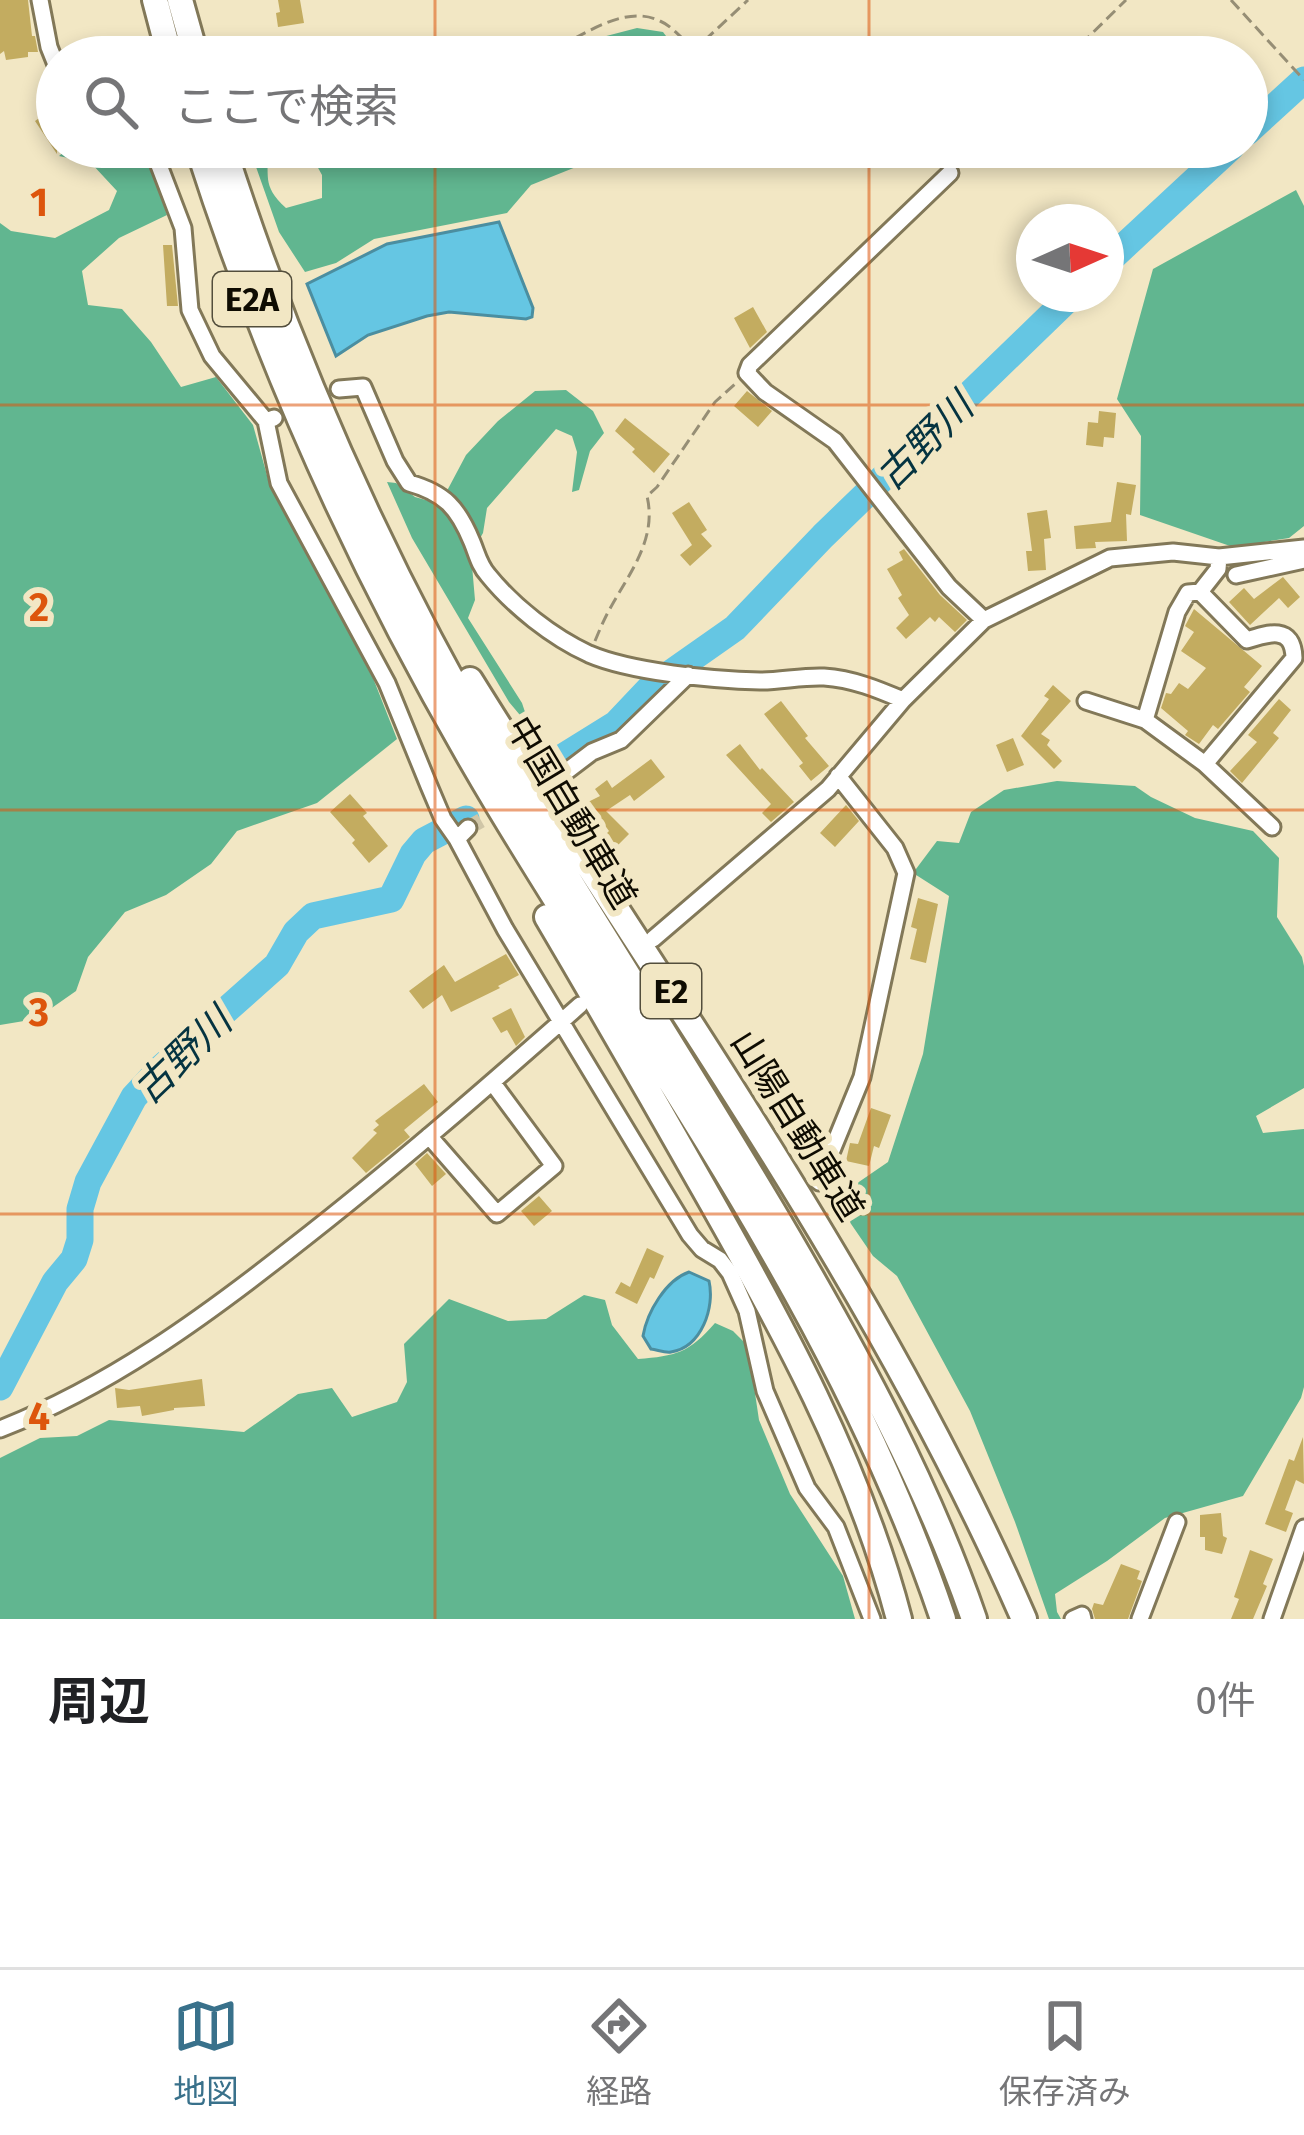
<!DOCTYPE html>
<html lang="ja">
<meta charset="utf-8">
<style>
:root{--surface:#fff;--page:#f6f6f6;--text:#202124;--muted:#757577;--line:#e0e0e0;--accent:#39718b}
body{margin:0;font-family:"Fira Sans","Noto Sans JP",sans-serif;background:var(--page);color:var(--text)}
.compass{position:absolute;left:1016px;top:204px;width:108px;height:108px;border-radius:50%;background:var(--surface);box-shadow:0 6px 18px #0003;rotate:87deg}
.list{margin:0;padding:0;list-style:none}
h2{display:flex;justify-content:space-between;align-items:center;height:156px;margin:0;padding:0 48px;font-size:51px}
h2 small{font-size:39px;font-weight:400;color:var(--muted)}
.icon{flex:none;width:66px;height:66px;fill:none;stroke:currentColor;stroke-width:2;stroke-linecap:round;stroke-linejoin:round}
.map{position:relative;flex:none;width:1304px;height:1619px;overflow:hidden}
.search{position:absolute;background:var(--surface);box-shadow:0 6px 18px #0003;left:36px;right:36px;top:36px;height:132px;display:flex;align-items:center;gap:30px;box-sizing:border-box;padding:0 42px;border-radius:66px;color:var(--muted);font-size:45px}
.sheet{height:348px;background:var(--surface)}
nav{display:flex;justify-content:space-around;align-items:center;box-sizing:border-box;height:168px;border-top:3px solid var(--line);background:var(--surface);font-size:33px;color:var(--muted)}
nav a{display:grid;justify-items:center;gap:6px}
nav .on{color:var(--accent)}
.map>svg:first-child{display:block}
.forest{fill:#61b690}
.water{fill:#65c6e3;stroke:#4b8ea0;stroke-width:3}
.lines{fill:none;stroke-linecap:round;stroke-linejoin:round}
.river{stroke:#65c6e3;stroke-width:27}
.building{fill:#c3ac60}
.minor-tunnel{stroke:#d0c6a7;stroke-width:15;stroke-dasharray:15 8;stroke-linecap:butt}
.minor-casing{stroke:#827858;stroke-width:21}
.highway-casing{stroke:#827858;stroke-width:30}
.path{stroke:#968e75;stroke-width:3;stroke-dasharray:12 6;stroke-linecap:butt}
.minor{stroke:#fff;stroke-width:15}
.highway{stroke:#fff;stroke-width:24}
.grid{fill:none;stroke:#dd550c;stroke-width:3;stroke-opacity:0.55}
.labels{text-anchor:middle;stroke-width:12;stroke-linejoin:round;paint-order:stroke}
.shield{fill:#f2e7c4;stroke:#534e3c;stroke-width:3}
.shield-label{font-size:33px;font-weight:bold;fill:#0f0c02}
.street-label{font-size:36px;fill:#0f0c02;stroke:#f2e7c4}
.water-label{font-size:39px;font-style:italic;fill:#053441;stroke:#f2e7c4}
.grid-label{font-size:39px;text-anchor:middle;font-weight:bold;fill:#dd550c;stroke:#f2e7c4;stroke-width:12;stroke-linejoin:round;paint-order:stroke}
</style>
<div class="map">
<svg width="1304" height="1619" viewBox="0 0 1304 1619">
<rect width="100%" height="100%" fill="#f2e7c4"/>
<path class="forest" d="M 637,28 L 663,32 L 682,57 L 569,57 L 591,40 Z
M 468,48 L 514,49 L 555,57 L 385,57 Z
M 70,147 L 140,147 L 153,171 L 167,215 L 119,238 L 82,271 L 88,305 L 122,309 L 151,342 L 181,387 L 216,377 L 253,425 L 270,486 L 373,678 L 397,739 L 317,803 L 237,831 L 211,864 L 166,895 L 125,912 L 88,957 L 76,991 L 36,1019 L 0,1025 L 0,223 L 11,231 L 55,238 L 109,210 L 117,191 L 91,163 L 59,156 Z
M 249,147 L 266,147 C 271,176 260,184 286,208 L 322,198 L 322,175 L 312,157 L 312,147 L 635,147 L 629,151 L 606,155 L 531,185 L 507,213 L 374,239 L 336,263 L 305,272 L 279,232 Z
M 1296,190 L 1304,206 L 1304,526 L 1289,538 L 1233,547 L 1140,515 L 1141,436 L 1117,399 L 1153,269 Z
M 566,390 L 593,411 L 604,433 L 590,451 L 579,490 L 572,492 L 577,452 L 572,436 L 556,429 L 487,508 L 483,533 L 471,554 L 475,600 L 468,618 L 522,703 L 530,727 L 509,702 L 412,538 L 387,482 L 396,483 L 415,497 L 440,504 L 466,455 L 498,421 L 535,391 Z
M 1057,781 L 1135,786 L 1151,797 L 1195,818 L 1253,831 L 1279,858 L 1277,917 L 1302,957 L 1304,966 L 1304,1088 L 1256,1116 L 1263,1133 L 1304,1129 L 1304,1387 L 1301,1398 L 1243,1496 L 1165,1518 L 1107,1561 L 1055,1594 L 1057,1612 L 1061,1619 L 1049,1619 L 1015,1522 L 970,1411 L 897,1276 L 873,1256 L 834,1199 L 888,1162 L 923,1054 L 949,896 L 913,873 L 937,841 L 959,843 L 971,812 L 1004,790 Z
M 584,1295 L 605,1300 L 612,1325 L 638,1359 C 676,1356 689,1353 715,1323 L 733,1331 L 748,1346 L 759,1420 L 790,1494 L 843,1576 L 855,1619 L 0,1619 L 0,1458 L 40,1438 L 77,1436 L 109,1420 L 244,1432 L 298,1394 L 332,1388 L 352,1417 L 397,1402 L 407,1382 L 404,1344 L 449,1299 L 508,1321 L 546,1319 Z"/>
<path class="water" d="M 499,222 L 533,308 L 532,317 L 526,319 L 449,312 L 427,316 L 368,335 L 336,356 L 307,284 L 387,244 Z
M 689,1272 L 709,1281 C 715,1307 702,1347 671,1352 C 665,1353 658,1350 651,1349 L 643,1336 C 647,1312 666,1280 689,1272 Z"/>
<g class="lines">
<path class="river" d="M 1247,132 L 1304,80
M 1106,263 L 1231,147
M 550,765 L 616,724 L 651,687 L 735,628 L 823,536 L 1073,294
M 0,1387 L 55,1282 L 74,1259 L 80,1240 L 80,1209 L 88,1182 L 134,1097 L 161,1068 L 277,965 L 296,932 L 313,916 L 391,899 L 413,854 L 424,841 L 466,819"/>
</g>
<path class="building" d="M 0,0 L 28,0 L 32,36 L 35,36 L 38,52 L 28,52 L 28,57 L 6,60 L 4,51 L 0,54 Z
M 278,0 L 300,0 L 304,23 L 278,27 L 276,13 L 280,12 Z
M 52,109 L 57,117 L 57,154 L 35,121 Z
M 163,245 L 172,245 L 178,306 L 167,306 Z
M 753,307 L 767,332 L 750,348 L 734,318 Z
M 747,391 L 772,411 L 758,427 L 734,406 Z
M 1099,411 L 1116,413 L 1114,438 L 1104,437 L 1103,447 L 1086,445 L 1088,422 L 1098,423 Z
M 625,418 L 670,454 L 654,473 L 632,452 L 635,449 L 615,431 Z
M 1117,482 L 1136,485 L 1131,515 L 1126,514 L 1127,541 L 1095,542 L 1096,548 L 1076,549 L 1074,526 L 1111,522 Z
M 689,502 L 707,530 L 701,534 L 712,546 L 690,566 L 680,555 L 692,545 L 672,513 Z
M 1047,510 L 1051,538 L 1044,539 L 1046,570 L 1028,571 L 1026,551 L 1032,551 L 1027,513 Z
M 904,549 L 940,595 L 967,620 L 955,632 L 939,617 L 935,622 L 930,617 L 906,639 L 896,628 L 909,615 L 898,598 L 902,595 L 887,569 L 903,560 L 899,552 Z
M 1283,577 L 1300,597 L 1288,608 L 1279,598 L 1250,625 L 1229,602 L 1244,588 L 1254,599 Z
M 1194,609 L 1262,666 L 1244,687 L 1250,692 L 1218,729 L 1213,725 L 1199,744 L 1185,735 L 1188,731 L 1161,708 L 1166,693 L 1171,694 L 1179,683 L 1188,689 L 1206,668 L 1181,651 L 1194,632 L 1185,626 Z
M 1053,685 L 1071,701 L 1041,734 L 1050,740 L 1047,745 L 1062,761 L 1054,769 L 1021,736 L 1049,699 L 1044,696 Z
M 1279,699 L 1291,710 L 1273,733 L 1279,738 L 1242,783 L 1230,771 L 1257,742 L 1248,735 Z
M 781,701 L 808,736 L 805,738 L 829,766 L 811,781 L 799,766 L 803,763 L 764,714 Z
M 1013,738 L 1024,765 L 1007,772 L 996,745 Z
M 740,744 L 760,770 L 762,768 L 794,802 L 771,822 L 762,813 L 771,804 L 726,755 Z
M 651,759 L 665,777 L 634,801 L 630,795 L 606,811 L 629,834 L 615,848 L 603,837 L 609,831 L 588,802 L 600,796 L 595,789 L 607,780 L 612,788 Z
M 350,794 L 367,813 L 363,816 L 388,846 L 369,863 L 352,843 L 355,840 L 330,812 Z
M 846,805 L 859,821 L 835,847 L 820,833 Z
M 918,898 L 938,904 L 926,963 L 910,959 L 917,929 L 911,927 Z
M 506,954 L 519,975 L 498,986 L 500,988 L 451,1012 L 442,995 L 423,1009 L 409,991 L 444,965 L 455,982 Z
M 511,1008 L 525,1037 L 516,1046 L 507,1030 L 501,1033 L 492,1018 Z
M 424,1084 L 438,1102 L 404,1130 L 410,1137 L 366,1173 L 352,1158 L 377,1133 L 373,1130 L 379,1125 L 375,1121 Z
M 871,1108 L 891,1115 L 879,1148 L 874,1146 L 869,1166 L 846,1161 L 850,1143 L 858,1144 Z
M 427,1153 L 446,1174 L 432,1186 L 415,1164 Z
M 539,1196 L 552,1211 L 534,1226 L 521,1211 Z
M 647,1248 L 664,1256 L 654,1279 L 650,1277 L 637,1304 L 615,1293 L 621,1282 L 630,1287 Z
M 202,1379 L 205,1406 L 174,1408 L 174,1410 L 142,1416 L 140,1406 L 117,1408 L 115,1388 L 129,1390 Z
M 1303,1437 L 1304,1484 L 1296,1480 L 1285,1510 L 1293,1513 L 1286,1532 L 1265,1524 L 1289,1459 L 1294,1461 Z
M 1221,1513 L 1223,1536 L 1227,1538 L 1222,1554 L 1205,1550 L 1205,1537 L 1200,1537 L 1200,1515 Z
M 1250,1550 L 1273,1559 L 1263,1584 L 1267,1586 L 1253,1619 L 1231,1619 L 1239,1599 L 1234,1597 Z
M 1121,1564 L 1140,1571 L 1137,1579 L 1142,1581 L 1128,1619 L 1095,1619 L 1092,1609 L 1094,1603 L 1103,1605 Z"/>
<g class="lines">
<path class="minor-tunnel" d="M 468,828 L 503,808"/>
<g class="minor-casing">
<path id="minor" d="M 40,0 L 49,47 L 57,67
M 152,147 L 183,228 L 190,310 L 212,356 L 266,421 L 274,418
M 950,173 L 750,365 L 747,373 L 765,392 L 835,441 L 949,587 L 984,620
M 339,389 L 363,387 L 395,461 L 409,483 C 445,493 458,508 472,542 C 477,554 479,565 488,575 C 513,606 552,637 589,654 C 631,672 713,680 760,681 C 781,681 803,676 824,677 C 853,679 877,689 903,700
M 266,421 L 279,483 L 387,683 L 429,786 L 443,819 L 457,839
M 1219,557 L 1218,569 L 1200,592 L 1247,640 C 1268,633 1293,625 1294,658 L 1205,764 L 1272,827
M 1236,575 L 1304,560
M 1086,701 L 1145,720 L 1205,764
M 1145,720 L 1177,612 L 1188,593 L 1200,592
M 563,774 L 592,752 L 621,740 L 688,675
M 468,828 L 457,839 L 505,929 L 690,1235 L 702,1249 L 720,1260 L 730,1273 L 747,1311 L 765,1391 L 807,1488 L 836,1527 L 872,1619
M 653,939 L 828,789 L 903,700 L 984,620 L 1110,558 L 1173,552 L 1219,557 L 1304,548
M 429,1136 L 497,1214 L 554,1166 L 492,1082
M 819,1182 L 862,1077 L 906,873 L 895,848 L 838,776
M 0,1429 C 108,1387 203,1318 293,1247 C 392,1170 486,1088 580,1005
M 1073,1619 L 1082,1615 L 1083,1619
M 1140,1619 L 1177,1522
M 1272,1619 L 1304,1528"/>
</g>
<g class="highway-casing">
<path id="highway" d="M 155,0 L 170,57
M 180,0 L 196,57
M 198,147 C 272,378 374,599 499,807 C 658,1071 845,1325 943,1619
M 223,147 C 297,379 402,605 528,813 C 614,955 704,1094 788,1237 C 859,1359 928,1485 974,1619
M 470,680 C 662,989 878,1284 1024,1619
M 547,917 C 600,1007 652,1097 703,1187 C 781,1324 859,1465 899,1619"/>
</g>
<path class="path" d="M 1231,0 L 1304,80
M 575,38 C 600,25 632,7 660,21 C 672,26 680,38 691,45 L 704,41 L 748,0
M 1068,57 L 1126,0
M 960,164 L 977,147
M 595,641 C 600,629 605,617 612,605 C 631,571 657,538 647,496 L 657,487 L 715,402 L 735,384"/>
<use href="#minor" class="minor"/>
<use href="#highway" class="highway"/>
</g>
<path class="grid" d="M 435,0 L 435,57M 869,0 L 869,57M 435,147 L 435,1619M 869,147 L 869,1619M 0,405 L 1304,405M 0,810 L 1304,810M 0,1214 L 1304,1214"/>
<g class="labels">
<g class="shield">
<rect x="213" y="272" width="78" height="54" rx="9"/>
<rect x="641" y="964" width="60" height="54" rx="9"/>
</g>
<g class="shield-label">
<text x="252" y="311">E2A</text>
<text x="671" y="1003">E2</text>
</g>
<g class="street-label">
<text transform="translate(572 812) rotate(59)" y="13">中国自動車道</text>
<text transform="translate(798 1125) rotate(58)" y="13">山陽自動車道</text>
</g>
<g class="water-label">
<text transform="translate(924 441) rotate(-45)" y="14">古野川</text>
<text transform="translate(182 1055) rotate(-44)" y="14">古野川</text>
</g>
</g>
<g class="grid-label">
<text x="39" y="216">1</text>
<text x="39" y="621">2</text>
<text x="39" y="1026">3</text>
<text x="39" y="1430">4</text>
</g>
</svg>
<svg class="compass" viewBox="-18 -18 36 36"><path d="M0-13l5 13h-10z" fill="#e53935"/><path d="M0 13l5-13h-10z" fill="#757577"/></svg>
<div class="search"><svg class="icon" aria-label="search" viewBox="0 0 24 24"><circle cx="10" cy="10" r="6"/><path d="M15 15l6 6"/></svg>ここで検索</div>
</div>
<section class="sheet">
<h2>周辺<small>0件</small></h2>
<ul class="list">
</ul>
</section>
<nav>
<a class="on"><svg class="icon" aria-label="map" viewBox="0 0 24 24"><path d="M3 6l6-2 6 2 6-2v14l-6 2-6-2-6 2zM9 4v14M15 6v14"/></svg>地図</a>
<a><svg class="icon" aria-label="directions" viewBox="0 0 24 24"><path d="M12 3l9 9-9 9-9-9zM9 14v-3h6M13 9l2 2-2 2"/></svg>経路</a>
<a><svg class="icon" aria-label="saved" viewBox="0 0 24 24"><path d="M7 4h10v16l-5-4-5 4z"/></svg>保存済み</a>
</nav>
